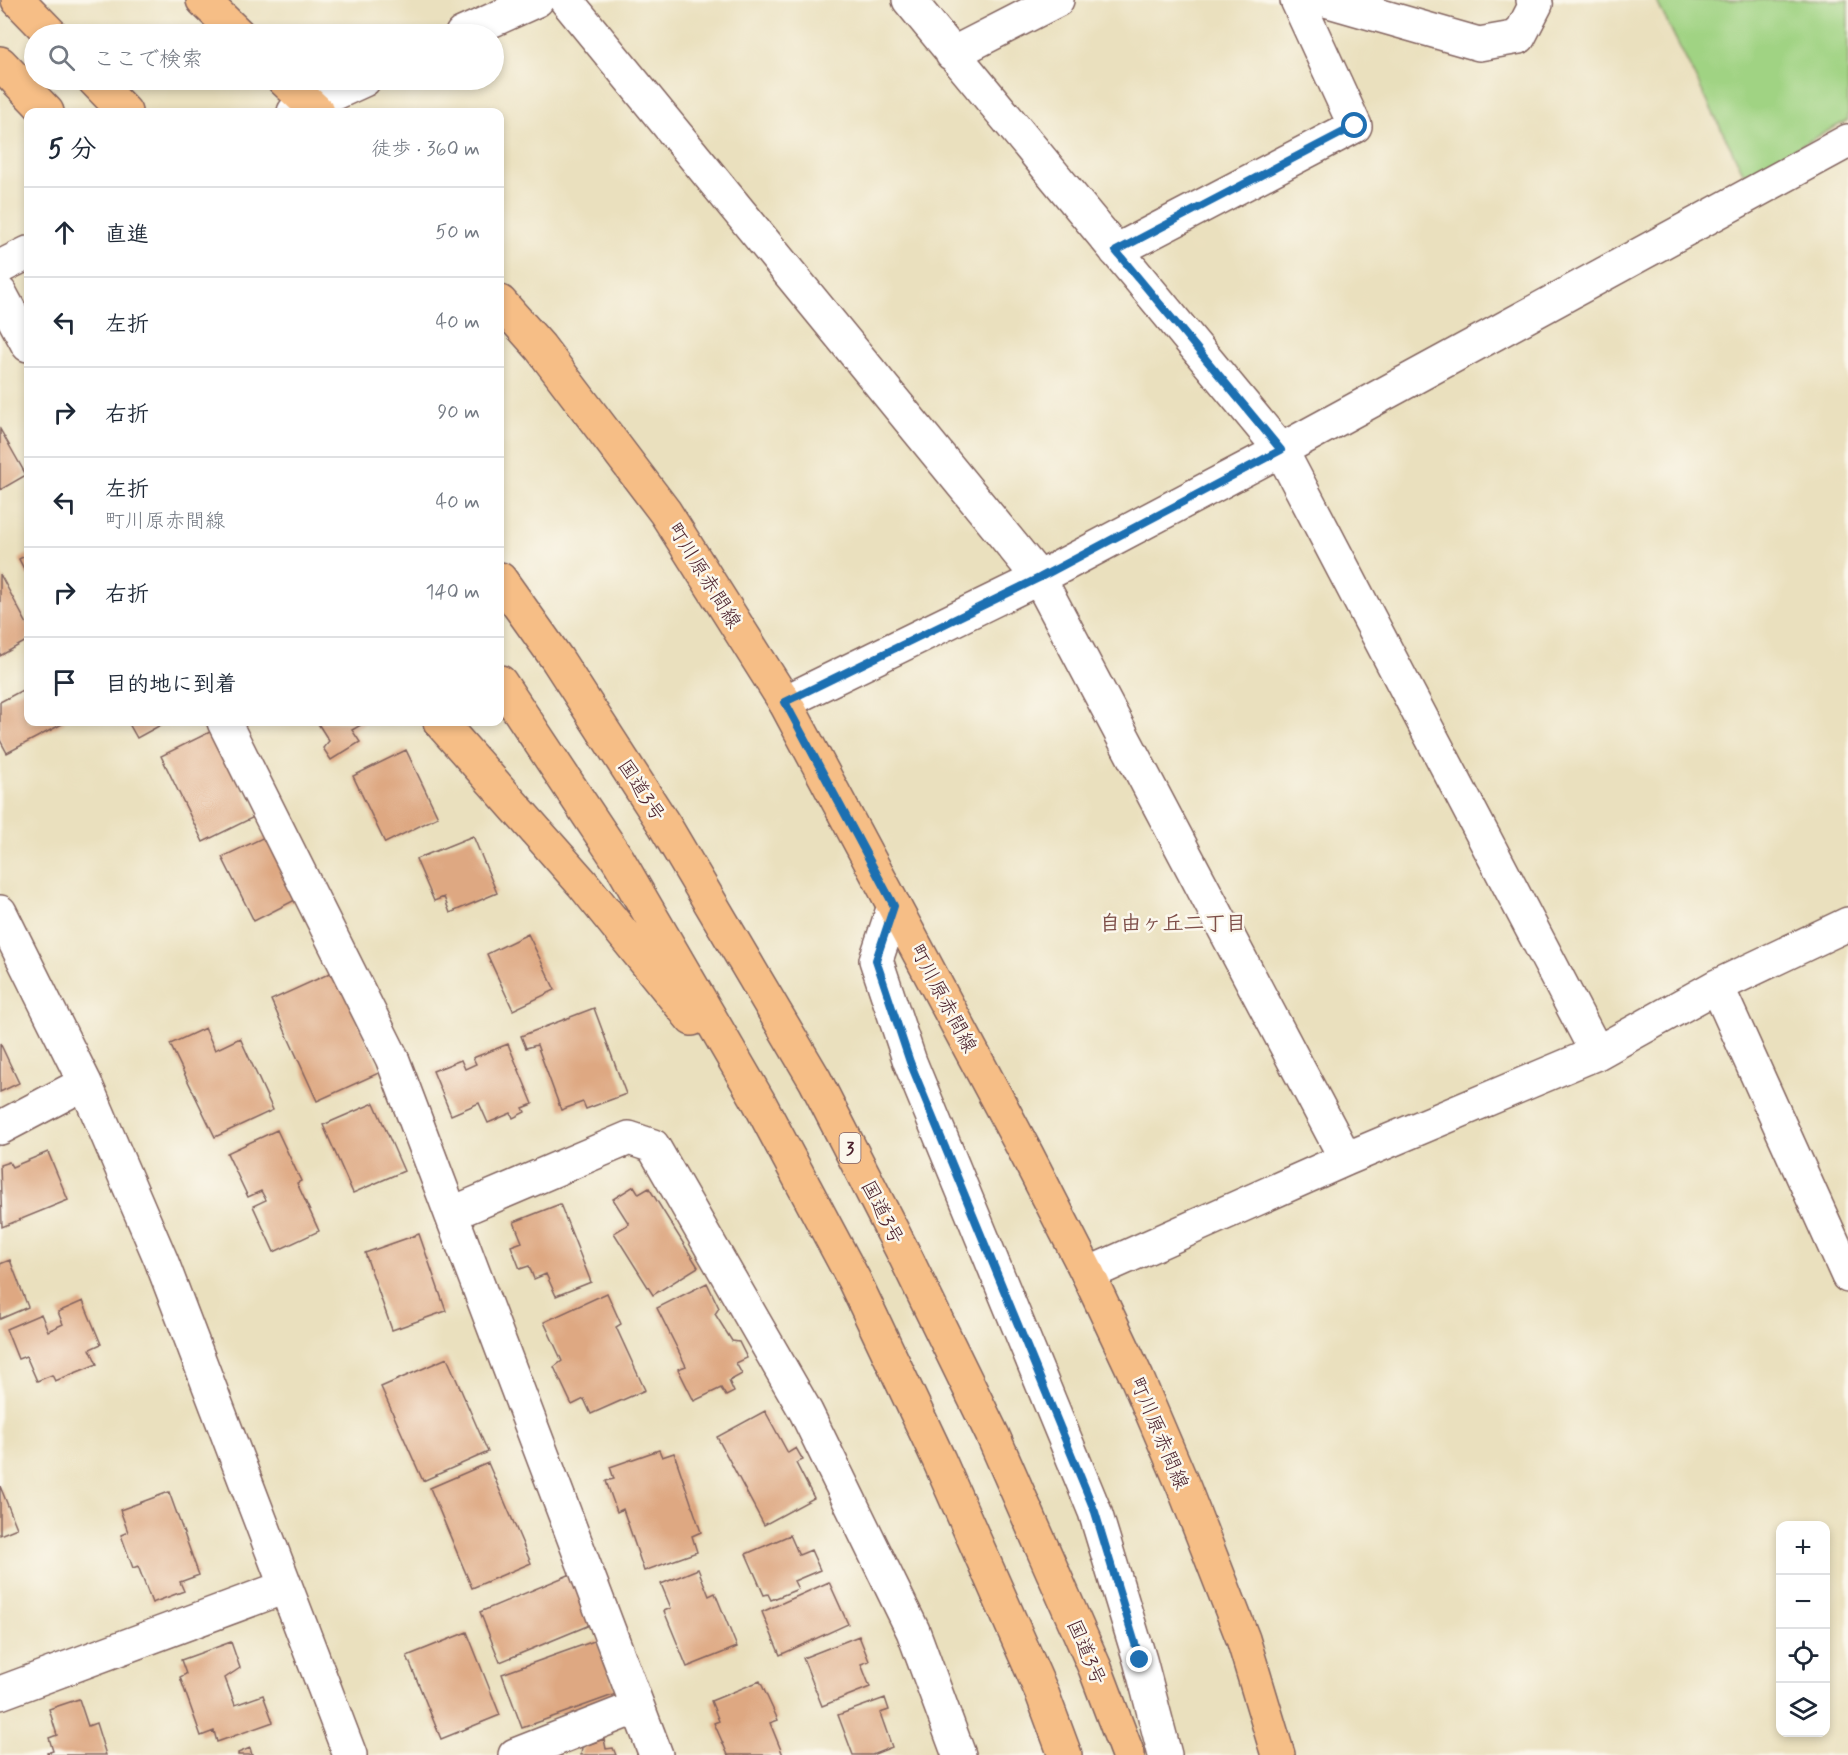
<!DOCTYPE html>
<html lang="ja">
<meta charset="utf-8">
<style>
:root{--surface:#fff;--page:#f6f6f7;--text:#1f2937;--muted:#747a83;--line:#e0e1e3}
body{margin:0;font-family:Mynerve,"Klee One",sans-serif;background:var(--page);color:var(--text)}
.controls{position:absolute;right:18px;bottom:18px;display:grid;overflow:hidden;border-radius:12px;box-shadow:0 3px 9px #0003}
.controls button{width:54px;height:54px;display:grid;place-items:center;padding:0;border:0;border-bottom:2px solid var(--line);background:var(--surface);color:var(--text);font:30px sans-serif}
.stop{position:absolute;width:18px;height:18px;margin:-14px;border:4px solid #1f6fb2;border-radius:50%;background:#fff}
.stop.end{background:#1f6fb2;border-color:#fff;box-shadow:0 2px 6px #0008}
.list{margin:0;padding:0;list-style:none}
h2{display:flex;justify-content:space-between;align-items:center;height:78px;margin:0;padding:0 24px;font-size:26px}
h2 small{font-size:20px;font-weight:400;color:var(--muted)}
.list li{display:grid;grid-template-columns:39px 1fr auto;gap:18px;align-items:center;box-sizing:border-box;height:90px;padding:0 24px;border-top:2px solid var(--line)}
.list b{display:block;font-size:22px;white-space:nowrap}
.list p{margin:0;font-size:20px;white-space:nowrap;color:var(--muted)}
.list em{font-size:20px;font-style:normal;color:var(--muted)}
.icon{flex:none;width:33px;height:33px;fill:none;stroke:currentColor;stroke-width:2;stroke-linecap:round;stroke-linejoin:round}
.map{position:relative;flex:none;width:1848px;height:1755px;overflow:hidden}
.search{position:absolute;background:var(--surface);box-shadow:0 3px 9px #0003;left:24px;top:24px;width:480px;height:66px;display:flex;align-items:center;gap:15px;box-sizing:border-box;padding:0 21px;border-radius:33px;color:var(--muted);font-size:22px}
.panel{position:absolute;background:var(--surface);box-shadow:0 3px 9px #0003;left:24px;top:108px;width:480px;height:618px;border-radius:12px}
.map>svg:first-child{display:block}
.green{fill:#a0d383;stroke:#757957;stroke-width:1.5}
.building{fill:#dea882}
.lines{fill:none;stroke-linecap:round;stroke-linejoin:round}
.minor-casing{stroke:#82635e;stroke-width:36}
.major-casing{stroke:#82635e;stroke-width:36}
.highway-casing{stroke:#82635e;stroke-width:36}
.minor{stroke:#fff;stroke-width:33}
.major{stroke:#f6be86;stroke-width:33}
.highway{stroke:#f6be86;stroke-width:33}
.route{stroke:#1f6fb2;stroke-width:8}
.labels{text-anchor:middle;stroke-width:5;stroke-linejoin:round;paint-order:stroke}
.shield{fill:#fbf7ec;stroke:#7f6065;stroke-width:1.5}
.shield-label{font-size:18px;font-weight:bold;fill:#4a1f2b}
.street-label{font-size:20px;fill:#4a1f2b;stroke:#fbf7ec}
.neighbourhood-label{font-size:21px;font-weight:bold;fill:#7e4f49;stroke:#fbf7ec}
</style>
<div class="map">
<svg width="1848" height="1755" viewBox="0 0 1848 1755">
<rect width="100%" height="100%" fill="#fbf7ec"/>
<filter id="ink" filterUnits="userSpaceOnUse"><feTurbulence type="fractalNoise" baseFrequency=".0167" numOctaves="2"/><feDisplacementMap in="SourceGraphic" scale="12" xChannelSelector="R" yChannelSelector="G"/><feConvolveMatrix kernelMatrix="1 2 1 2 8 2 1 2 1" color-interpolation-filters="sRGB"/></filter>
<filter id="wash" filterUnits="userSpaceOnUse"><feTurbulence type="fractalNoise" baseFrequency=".008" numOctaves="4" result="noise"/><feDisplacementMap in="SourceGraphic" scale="24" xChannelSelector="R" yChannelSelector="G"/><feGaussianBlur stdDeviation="1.35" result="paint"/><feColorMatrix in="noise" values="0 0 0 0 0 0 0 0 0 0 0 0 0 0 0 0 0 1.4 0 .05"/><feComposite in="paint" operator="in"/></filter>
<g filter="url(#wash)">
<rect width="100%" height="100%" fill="#eae0be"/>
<path class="green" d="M 1656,0 L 1848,0 L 1848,120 L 1745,176 Z"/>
<g id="blocks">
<path class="building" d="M 0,429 L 26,475 L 0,490 Z
M 28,554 L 28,577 L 19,559 Z
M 0,574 L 28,626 L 28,640 L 0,656 Z
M 28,687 L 28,722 L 66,722 L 7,753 L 0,740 L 0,702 Z
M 128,722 L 166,722 L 137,738 Z
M 317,722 L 366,722 L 352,730 L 360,742 L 331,760 L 323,748 L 329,741 Z
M 214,730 L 256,816 L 203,842 L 161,756 Z
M 406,750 L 438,817 L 385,843 L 353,776 Z
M 273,833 L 303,896 L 254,921 L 222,857 Z
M 473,836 L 497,893 L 450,913 L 444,897 L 434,901 L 416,859 Z
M 528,934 L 555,990 L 513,1010 L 487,954 Z
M 335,971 L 381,1072 L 317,1101 L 271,1000 Z
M 594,1008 L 626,1094 L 586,1109 L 583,1102 L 561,1110 L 537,1045 L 526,1048 L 521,1036 Z
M 205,1028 L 215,1050 L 240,1038 L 273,1110 L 215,1137 L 170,1044 Z
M 0,1043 L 19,1083 L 0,1092 Z
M 508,1044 L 533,1104 L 523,1108 L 525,1112 L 513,1118 L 511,1113 L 488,1123 L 479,1103 L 451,1115 L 433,1071 L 461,1060 L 465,1069 L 476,1064 L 473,1058 Z
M 374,1103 L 404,1171 L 353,1193 L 323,1125 Z
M 277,1130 L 301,1181 L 297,1183 L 319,1231 L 274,1252 L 253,1206 L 266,1200 L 261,1191 L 248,1197 L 227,1153 Z
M 48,1152 L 68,1200 L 2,1227 L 0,1165 L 9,1162 L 12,1167 Z
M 634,1186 L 639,1194 L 649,1188 L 698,1267 L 653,1295 L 614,1233 L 629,1224 L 613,1199 Z
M 560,1204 L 591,1282 L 556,1296 L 546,1274 L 534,1279 L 529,1266 L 520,1269 L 511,1246 L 522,1242 L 514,1222 Z
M 419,1234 L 446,1311 L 392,1330 L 365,1253 Z
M 10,1260 L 28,1307 L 0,1319 L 0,1264 Z
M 707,1283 L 719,1308 L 715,1314 L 732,1341 L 739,1342 L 747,1358 L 736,1363 L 742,1374 L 729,1381 L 734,1392 L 726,1396 L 721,1388 L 694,1401 L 678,1369 L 686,1366 L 657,1308 Z
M 607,1293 L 621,1324 L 616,1327 L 645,1390 L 591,1414 L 584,1399 L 572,1405 L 554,1367 L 562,1361 L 544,1322 Z
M 83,1301 L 101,1344 L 90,1349 L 97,1364 L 55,1381 L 52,1375 L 37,1381 L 26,1356 L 18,1359 L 6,1329 L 41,1314 L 48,1331 L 63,1324 L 58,1312 Z
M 447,1358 L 488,1452 L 423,1481 L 381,1387 Z
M 765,1411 L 788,1453 L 796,1448 L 803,1460 L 796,1463 L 814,1498 L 764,1525 L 717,1437 Z
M 659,1450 L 662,1457 L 674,1453 L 701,1532 L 692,1536 L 697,1552 L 644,1571 L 623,1509 L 617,1512 L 606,1481 L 614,1479 L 610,1467 Z
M 488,1463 L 531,1563 L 472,1588 L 430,1488 Z
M 0,1486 L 17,1528 L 0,1535 Z
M 169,1492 L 199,1575 L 180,1582 L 184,1591 L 152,1603 L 138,1566 L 133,1568 L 121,1535 L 128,1532 L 120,1510 Z
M 790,1535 L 799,1555 L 811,1550 L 820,1570 L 794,1581 L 798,1589 L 771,1600 L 768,1594 L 764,1595 L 746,1554 Z
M 698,1569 L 709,1596 L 715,1593 L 737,1647 L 687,1667 L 664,1611 L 671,1608 L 661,1584 Z
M 571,1574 L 592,1624 L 500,1662 L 480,1612 Z
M 829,1582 L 848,1624 L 780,1655 L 762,1612 Z
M 467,1632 L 500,1715 L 441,1739 L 407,1656 Z
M 859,1636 L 869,1661 L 861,1664 L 870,1687 L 822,1706 L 803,1658 Z
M 597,1640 L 616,1694 L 522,1728 L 502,1674 Z
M 231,1642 L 240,1668 L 225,1678 L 235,1705 L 263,1695 L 273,1722 L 217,1742 L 214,1731 L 201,1736 L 180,1677 L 186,1674 L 181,1660 Z
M 760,1681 L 778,1720 L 770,1723 L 783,1755 L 728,1755 L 714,1723 L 719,1721 L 711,1701 Z
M 885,1698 L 889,1710 L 880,1713 L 892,1747 L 872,1755 L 853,1755 L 838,1715 Z
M 79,1699 L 88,1726 L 96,1723 L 106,1755 L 48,1755 L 47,1753 L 53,1751 L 49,1738 L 57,1735 L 49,1709 Z
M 604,1739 L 606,1749 L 613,1748 L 616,1755 L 581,1755 L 582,1747 Z
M 250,1748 L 252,1755 L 238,1755 L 238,1753 Z"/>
</g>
</g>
<g filter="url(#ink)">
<use href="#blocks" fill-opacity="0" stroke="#82635e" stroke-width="1.5"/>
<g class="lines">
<g class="minor-casing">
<path id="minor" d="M 566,0 L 1039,578 L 1346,1159
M 909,0 L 1281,450 L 1597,1053
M 1325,0 L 1479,44 L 1519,37 L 1536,4 L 1533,0
M 462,34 L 537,0
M 952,54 L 1057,0
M 294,112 L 364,80
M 1116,251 L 1355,126 L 1297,0
M 0,267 L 28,253
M 0,293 L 28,345
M 785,702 L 1039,578 L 1281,450 L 1848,141
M 224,722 L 392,1058 L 656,1755
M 894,906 L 876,960 L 910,1062 L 1095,1512 L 1140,1660 L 1165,1755
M 0,912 L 85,1083 L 161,1260 L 350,1755
M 1717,986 L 1848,1276
M 0,1128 L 85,1083
M 451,1214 L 629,1138 L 653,1146 L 806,1412 L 913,1631 L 959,1755
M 1088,1274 L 1346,1159 L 1597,1053 L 1717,986 L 1848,924
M 0,1693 L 285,1587
M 515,1755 L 637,1707"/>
</g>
<g class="major-casing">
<path id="major" d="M 203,0 L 238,34
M 284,80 L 318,112
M 500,302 L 540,347 L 665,512 L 785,702 L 894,906 L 1027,1155 L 1088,1274 L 1137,1378 L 1184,1488 L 1243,1639 L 1278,1755"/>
</g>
<g class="highway-casing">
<path id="highway" d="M 18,0 L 51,34
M 0,63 L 47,112
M 94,80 L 125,112
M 500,579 L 557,659 L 665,826 L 815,1080 L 906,1258 L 993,1436 L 1095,1668 L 1128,1755
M 500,682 L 619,861 L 759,1102 L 854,1280 L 939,1460 L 1042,1693 L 1065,1755
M 440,722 L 582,883 L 692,1019"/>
</g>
<use href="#minor" class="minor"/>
<use href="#major" class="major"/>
<use href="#highway" class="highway"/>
</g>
</g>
<g class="lines" filter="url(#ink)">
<path class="route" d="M 1140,1660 L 1095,1512 L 910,1062 L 876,960 L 894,906 L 785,702 L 1039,578 L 1281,450 L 1116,251 L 1355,126"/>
</g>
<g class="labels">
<rect class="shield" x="839.5" y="1133" width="21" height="30" rx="4.5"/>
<g class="shield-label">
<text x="850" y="1154">3</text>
</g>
<g class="street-label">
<text transform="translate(705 575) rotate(58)" y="7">町川原赤間線</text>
<text transform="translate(642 790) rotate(57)" y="7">国道3号</text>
<text transform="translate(944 998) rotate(62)" y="7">町川原赤間線</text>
<text transform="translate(883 1212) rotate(63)" y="7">国道3号</text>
<text transform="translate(1160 1433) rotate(67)" y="7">町川原赤間線</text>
<text transform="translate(1087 1652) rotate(67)" y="7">国道3号</text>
</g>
<g class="neighbourhood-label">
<text x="1173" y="930">自由ヶ丘二丁目</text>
</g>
</g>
</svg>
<div class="controls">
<button>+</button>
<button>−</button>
<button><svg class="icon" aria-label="locate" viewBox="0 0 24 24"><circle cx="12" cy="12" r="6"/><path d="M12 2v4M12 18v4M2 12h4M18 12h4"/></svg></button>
<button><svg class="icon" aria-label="layers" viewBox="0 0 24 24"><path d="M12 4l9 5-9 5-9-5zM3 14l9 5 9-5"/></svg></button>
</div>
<div class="stop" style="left:1355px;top:126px"></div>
<div class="stop end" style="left:1140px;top:1660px"></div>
<div class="search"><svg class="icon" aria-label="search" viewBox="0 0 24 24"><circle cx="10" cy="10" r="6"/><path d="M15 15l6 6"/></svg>ここで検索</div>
<section class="panel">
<h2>5 分<small>徒歩 · 360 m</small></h2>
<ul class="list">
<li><svg class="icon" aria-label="ahead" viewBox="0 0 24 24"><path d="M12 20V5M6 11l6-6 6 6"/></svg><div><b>直進</b></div><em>50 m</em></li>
<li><svg class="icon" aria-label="left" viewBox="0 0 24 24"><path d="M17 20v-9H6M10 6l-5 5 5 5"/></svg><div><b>左折</b></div><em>40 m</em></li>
<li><svg class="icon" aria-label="right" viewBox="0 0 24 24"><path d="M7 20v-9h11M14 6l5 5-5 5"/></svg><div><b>右折</b></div><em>90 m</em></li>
<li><svg class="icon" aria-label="left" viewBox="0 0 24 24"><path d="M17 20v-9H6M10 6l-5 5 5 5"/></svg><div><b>左折</b><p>町川原赤間線</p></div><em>40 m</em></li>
<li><svg class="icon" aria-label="right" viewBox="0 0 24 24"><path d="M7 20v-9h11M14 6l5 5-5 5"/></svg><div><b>右折</b></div><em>140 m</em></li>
<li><svg class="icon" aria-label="arrive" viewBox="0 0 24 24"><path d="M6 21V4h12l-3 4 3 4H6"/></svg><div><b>目的地に到着</b></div></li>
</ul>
</section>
</div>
